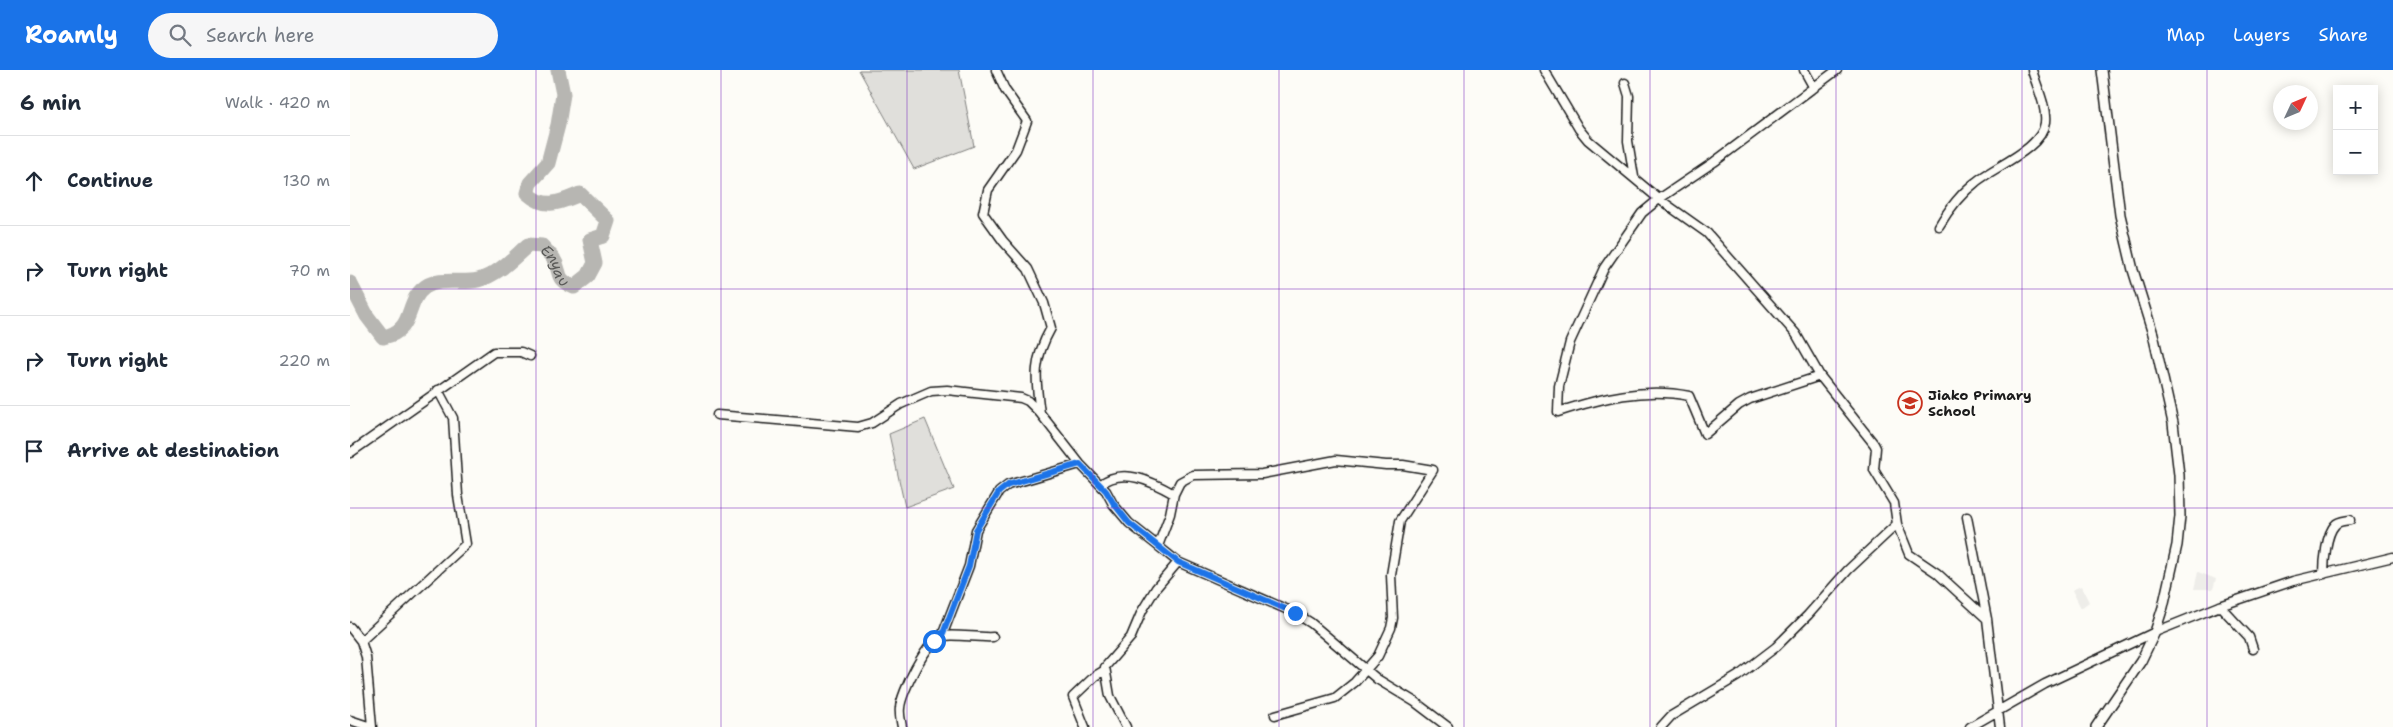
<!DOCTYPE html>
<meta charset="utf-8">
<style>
:root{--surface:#fff;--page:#f6f6f7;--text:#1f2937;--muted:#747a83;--line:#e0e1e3;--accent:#1a73e8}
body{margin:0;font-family:"Shantell Sans",sans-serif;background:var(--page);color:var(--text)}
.controls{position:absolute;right:15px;top:15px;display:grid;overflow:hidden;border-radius:0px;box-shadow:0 2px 12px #0003}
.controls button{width:45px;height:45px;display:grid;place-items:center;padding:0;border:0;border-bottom:1px solid var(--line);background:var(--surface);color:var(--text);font:25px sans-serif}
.compass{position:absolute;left:1923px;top:15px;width:45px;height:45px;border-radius:50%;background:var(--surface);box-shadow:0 2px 12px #0003;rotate:46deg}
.stop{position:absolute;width:15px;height:15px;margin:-11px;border:4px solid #1a73e8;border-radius:50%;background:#fff}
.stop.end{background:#1a73e8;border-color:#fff;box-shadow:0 1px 5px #0008}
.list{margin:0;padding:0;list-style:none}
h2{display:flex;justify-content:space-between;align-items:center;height:65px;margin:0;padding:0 20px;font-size:21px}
h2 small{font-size:16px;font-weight:400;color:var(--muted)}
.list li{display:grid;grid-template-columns:32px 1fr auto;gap:15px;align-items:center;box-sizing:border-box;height:90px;padding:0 20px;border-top:1px solid var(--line)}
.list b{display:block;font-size:19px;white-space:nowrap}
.list em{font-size:16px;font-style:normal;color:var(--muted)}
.icon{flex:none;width:28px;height:28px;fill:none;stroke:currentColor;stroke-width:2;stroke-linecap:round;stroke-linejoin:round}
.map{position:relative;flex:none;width:2043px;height:657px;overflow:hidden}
header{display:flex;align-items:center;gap:30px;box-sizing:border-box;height:70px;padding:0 25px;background:var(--accent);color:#fff}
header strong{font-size:24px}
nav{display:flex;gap:28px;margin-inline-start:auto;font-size:18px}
.search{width:350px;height:45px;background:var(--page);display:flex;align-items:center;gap:12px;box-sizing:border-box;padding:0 18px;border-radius:28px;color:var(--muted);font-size:19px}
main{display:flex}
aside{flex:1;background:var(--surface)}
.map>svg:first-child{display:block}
.built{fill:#eeede9}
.green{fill:#e0dfdb;stroke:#7e7e7c}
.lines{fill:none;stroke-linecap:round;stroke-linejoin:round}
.river{stroke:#b7b6b2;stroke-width:15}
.minor-casing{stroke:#1c1c1c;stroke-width:11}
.tertiary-casing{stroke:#1c1c1c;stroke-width:12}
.minor{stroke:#fdfcf7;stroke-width:8}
.tertiary{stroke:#fdfcf7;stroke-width:9}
.route{stroke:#1a73e8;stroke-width:6}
.grid{fill:none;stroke:#7b2cbf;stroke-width:1;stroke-opacity:0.55}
.labels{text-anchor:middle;stroke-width:4;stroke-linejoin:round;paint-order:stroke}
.poi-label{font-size:14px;font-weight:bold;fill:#1c1c1c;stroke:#fdfcf7;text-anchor:start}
.water-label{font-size:15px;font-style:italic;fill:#5a5a58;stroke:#fdfcf7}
</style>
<header>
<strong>Roamly</strong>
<div class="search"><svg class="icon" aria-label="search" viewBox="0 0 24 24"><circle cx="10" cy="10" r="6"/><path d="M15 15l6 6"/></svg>Search here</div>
<nav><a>Map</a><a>Layers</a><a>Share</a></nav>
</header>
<main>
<aside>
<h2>6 min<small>Walk · 420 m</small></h2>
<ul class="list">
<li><svg class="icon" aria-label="ahead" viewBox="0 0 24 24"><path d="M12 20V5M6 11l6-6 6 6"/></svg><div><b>Continue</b></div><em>130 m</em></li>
<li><svg class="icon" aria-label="right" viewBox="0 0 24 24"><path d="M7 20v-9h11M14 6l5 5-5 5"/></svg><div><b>Turn right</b></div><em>70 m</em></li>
<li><svg class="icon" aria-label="right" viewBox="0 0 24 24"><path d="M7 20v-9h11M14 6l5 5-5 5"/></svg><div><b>Turn right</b></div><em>220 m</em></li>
<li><svg class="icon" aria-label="arrive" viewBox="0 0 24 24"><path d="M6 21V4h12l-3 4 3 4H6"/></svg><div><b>Arrive at destination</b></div></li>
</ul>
</aside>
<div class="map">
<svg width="2043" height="657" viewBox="0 0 2043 657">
<rect width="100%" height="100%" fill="#fdfcf7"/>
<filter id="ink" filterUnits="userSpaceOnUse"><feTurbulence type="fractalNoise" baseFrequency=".02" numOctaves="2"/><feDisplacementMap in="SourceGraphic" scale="10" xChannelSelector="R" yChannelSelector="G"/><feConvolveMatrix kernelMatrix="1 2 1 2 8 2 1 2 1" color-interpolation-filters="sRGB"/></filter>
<g filter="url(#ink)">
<path class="built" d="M 1848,502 L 1866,509 L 1863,519 L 1844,519 Z
M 1731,516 L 1739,532 L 1731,538 L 1722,520 Z"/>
<path class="green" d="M 509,0 L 609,0 L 624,76 L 564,99 Z
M 575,349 L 604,419 L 555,437 L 539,364 Z"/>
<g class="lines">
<path class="river" id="s1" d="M 0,213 L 17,246 L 33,267 C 66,261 54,232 75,217 C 90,207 111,214 128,210 C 148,205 163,188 178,175 L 192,176 C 195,180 200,184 203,188 C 213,203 203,208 224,217 L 238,206 L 245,193 L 240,170 L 253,166 L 258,151 L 230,124 C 208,133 196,140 177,123 L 180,113 L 198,93 L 208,55 L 213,24 L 208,0"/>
<g class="minor-casing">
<path id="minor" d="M 646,0 L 655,20 L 677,51 L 666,80 L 638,120 L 633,143 L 653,171 L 678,199 L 694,233 L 701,258 C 683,290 685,307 690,343
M 1194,0 L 1229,59 L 1238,70 L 1309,129 L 1357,163 L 1446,264 L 1470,306 L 1524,374 L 1526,378 L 1524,400 L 1544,433 L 1547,454 L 1559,484 L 1587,503 L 1637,549
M 1454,0 L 1464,18
M 1275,13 L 1279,26 L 1278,71 L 1284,107
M 1589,156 C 1599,139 1610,124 1626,112 C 1643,97 1692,79 1695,53 C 1697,36 1686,15 1682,0
M 1470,306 L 1400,329 L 1389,335 L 1355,364 L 1339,326 C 1295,317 1251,328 1208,342 L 1209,316 L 1220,272 L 1254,198 L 1292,143 L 1309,129 L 1364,92 L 1487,0
M 367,345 L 508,357 L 522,353 L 551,334 L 581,321 L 597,320 L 671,328 L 678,331 L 690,343 L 730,394 L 756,421 L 763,434 L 779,453 L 808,476 L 828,492 L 945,543 L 961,553 L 1027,609 L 1065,632 L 1098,657
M 0,383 L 144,282 L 171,282 L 180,286
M 750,415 C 772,396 803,412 824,424
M 1617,447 L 1637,549 L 1650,657
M 808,476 L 820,444 L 824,424 L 830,412 L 843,405 L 912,404 L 986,390 L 1036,395 L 1053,395 L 1083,400 L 1050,451 L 1041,505 L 1043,548 L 1041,558 L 1028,586 L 1005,612 L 985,628 L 925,645
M 1974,504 C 1974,492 1976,464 1985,455 C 1988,451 1995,451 2000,450
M 1870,536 L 1899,567 L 1903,579
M 0,557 L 11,571
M 592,566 L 619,496 L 626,460 L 649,422 L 658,415 L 730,394
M 0,650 L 21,657
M 22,657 L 16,587 L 11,571 L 116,474 L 108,425 L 103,348 L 88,320
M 552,657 C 551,651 549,644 550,638 C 551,623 577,569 593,566 C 606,564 629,568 643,567
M 735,657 L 723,627 L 745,606 L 755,600
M 776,657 L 760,626 L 755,597 L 781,567 L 792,541 L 806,518 L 828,492
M 1311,657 L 1321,646 L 1388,606 L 1426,577 L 1458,545 L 1498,500 L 1547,454
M 1620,657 L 1695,614 L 1805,562 L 1870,536 L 1943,511 L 2043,487"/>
</g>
<g class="tertiary-casing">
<path id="tertiary" d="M 1746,657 L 1791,591 L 1805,562 L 1813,537 L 1827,475 L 1830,446 L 1829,405 L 1823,353 L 1803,264 L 1783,200 L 1770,145 L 1752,0"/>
</g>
<use href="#minor" class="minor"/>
<use href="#tertiary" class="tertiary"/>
</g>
</g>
<g class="lines" filter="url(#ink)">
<path class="route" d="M 584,571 L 592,566 L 619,496 L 626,460 L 649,422 L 658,415 L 730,394 L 756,421 L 764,434 L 779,453 L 828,492 L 945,543"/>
</g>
<path class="grid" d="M 186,0 L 186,657M 371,0 L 371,657M 557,0 L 557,657M 743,0 L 743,657M 929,0 L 929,657M 1114,0 L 1114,657M 1300,0 L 1300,657M 1486,0 L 1486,657M 1672,0 L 1672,657M 1857,0 L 1857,657M 0,219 L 2043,219M 0,438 L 2043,438"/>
<defs>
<g id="school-ring" transform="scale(1.25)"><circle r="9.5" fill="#fdfcf7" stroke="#c8321e" stroke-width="1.5"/><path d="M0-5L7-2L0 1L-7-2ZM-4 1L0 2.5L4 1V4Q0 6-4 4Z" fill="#c8321e"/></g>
</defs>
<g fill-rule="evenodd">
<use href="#school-ring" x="1560" y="333"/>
</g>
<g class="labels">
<g class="poi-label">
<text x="1578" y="330">Jiako Primary<tspan x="1578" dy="16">School</tspan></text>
</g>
<g class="water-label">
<text dy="5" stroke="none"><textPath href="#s1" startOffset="286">Enyau</textPath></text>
</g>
</g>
</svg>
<div class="controls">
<button>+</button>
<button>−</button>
</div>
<svg class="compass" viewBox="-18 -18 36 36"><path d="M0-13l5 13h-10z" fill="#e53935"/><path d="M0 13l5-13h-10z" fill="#747a83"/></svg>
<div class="stop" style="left:584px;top:571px"></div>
<div class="stop end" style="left:945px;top:543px"></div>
</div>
</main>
